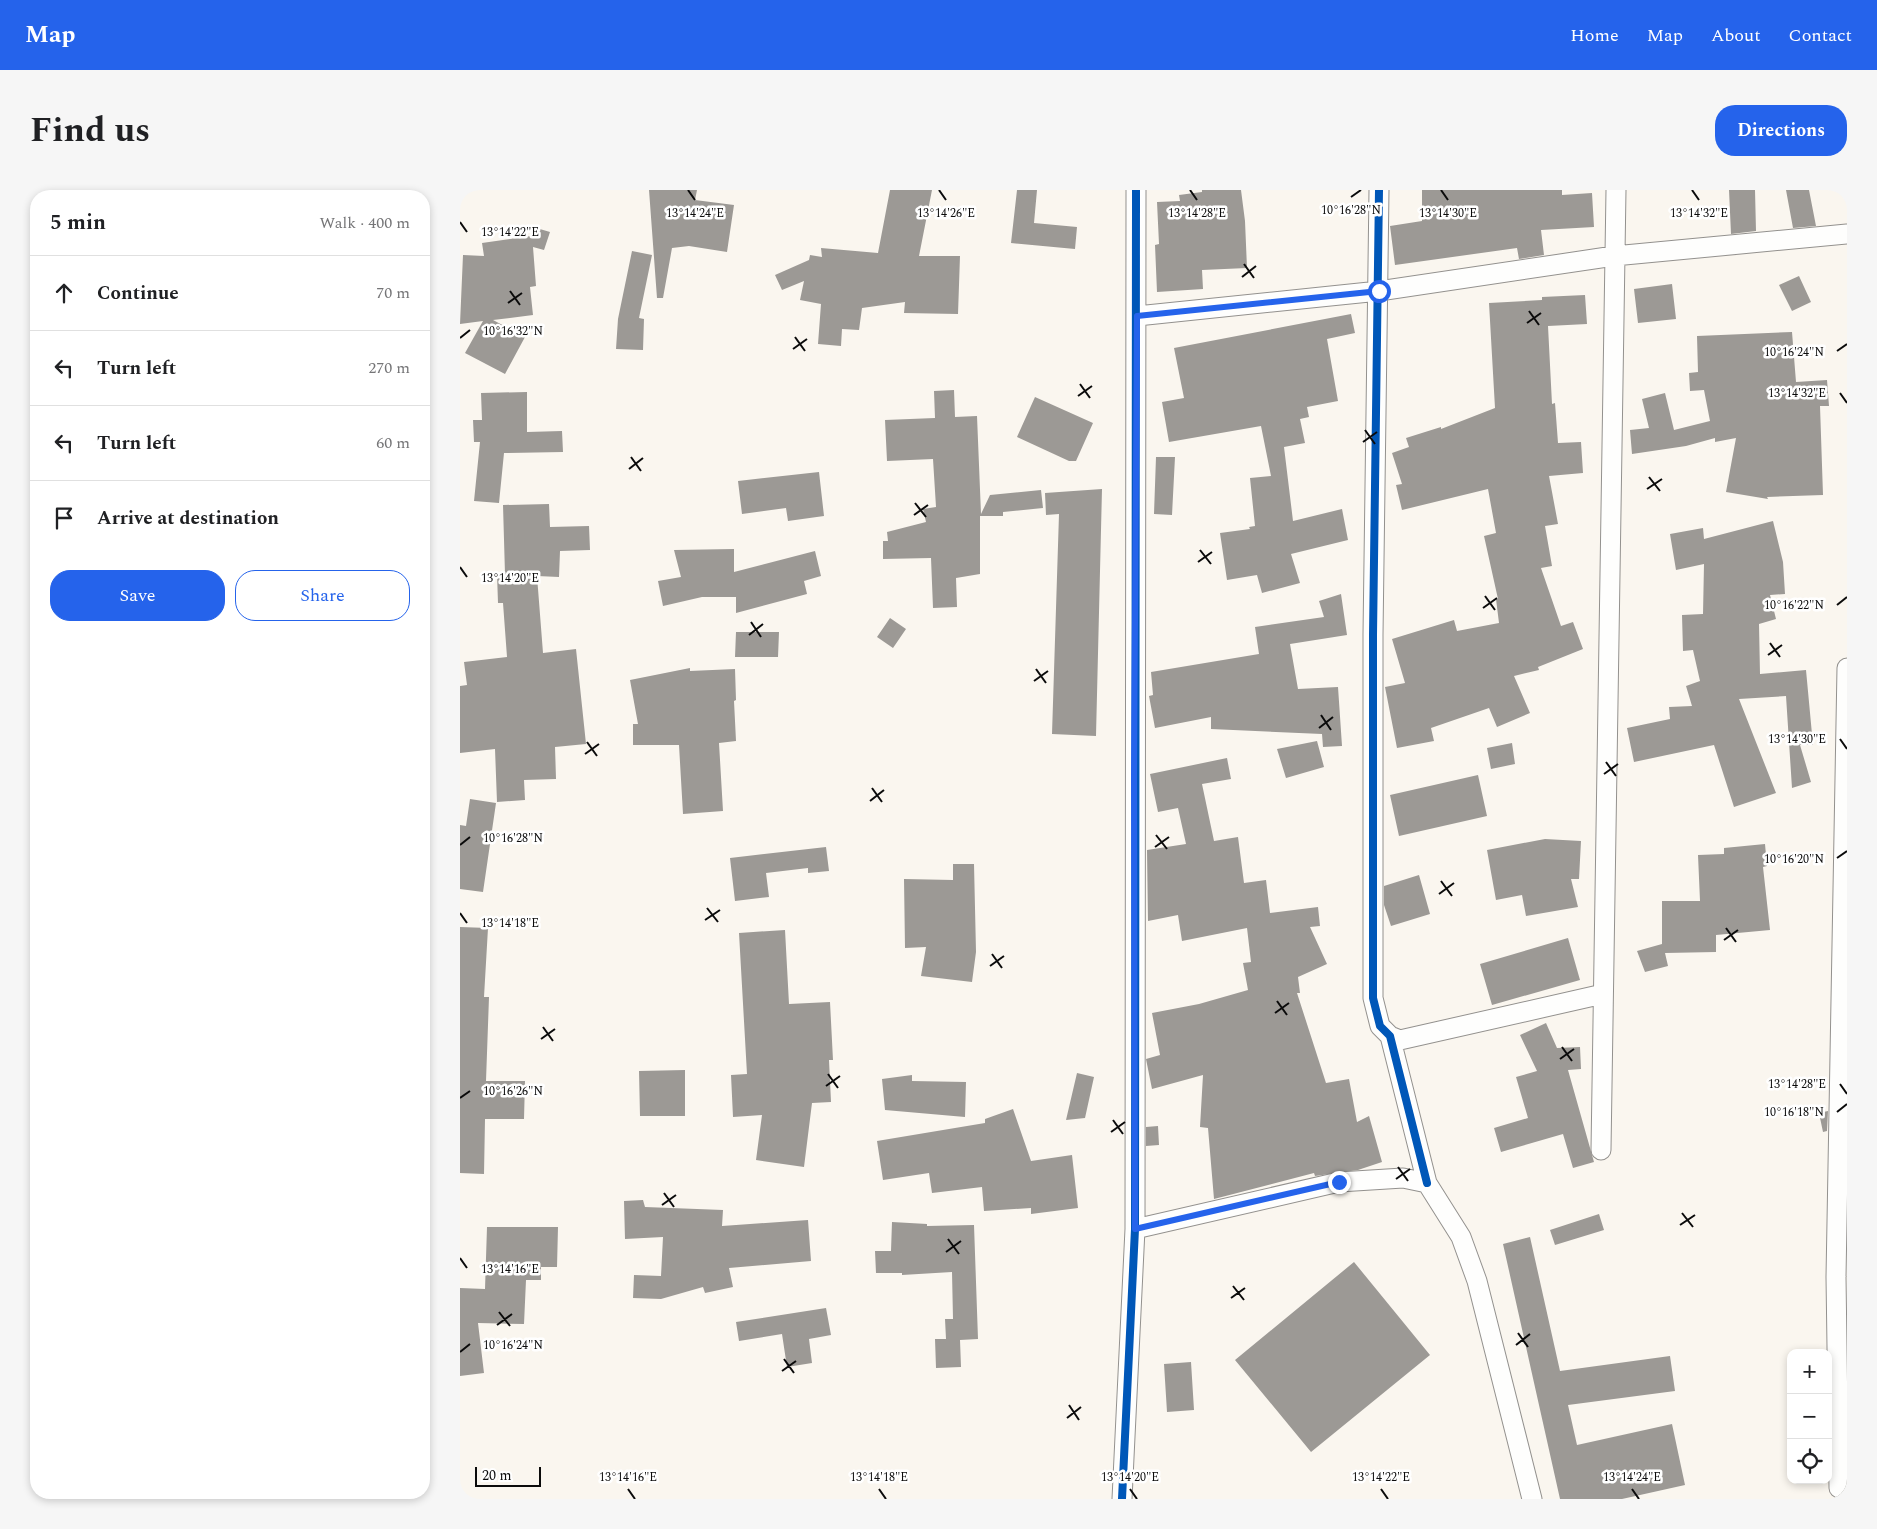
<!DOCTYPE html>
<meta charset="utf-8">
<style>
:root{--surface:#fff;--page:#f6f6f6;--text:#202124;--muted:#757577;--line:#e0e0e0;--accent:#2563eb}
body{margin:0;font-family:Spectral,serif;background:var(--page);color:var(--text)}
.controls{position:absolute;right:15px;bottom:15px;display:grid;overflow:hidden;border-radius:10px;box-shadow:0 2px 8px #0003}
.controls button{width:45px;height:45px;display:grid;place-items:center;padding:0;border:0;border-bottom:1px solid var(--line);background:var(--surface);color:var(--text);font:25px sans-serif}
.scale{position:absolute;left:15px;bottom:12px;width:66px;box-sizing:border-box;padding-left:5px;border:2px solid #0b0b0b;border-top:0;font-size:14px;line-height:18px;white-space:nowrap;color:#0b0b0b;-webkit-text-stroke:4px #fff;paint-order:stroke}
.stop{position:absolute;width:15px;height:15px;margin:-11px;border:4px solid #2563eb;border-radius:50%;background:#fff}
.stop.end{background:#2563eb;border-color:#fff;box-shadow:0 1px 5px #0008}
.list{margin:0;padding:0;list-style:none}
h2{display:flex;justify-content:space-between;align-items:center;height:65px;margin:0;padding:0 20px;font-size:21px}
h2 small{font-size:16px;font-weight:400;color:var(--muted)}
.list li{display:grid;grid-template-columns:32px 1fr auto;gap:15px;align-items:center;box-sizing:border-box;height:75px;padding:0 20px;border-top:1px solid var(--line)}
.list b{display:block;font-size:19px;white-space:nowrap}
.list em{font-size:16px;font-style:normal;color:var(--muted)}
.actions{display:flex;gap:10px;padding:15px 20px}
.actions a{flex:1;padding:11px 0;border:1px solid var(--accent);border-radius:20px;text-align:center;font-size:18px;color:var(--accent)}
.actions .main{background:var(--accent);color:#fff}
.icon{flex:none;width:28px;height:28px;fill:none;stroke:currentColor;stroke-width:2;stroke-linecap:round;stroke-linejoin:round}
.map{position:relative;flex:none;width:1387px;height:1309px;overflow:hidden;border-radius:20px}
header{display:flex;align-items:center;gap:30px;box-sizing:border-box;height:70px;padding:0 25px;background:var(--accent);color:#fff}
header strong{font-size:24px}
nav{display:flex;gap:28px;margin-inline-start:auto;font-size:18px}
.intro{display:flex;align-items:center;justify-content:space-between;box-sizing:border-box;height:120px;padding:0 30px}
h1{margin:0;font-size:35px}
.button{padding:12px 22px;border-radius:20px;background:var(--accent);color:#fff;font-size:18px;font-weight:700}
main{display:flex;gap:30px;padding:0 30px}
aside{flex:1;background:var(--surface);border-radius:20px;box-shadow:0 2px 8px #0003}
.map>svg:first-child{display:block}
.building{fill:#9c9995}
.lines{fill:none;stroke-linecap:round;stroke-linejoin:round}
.minor-casing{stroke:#93918e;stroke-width:21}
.minor{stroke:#fefefd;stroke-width:19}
.cycleway-casing{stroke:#fff;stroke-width:11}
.cycleway{stroke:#0057b8;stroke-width:8}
.route{stroke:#2563eb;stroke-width:6}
.ticks{fill:none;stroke:#0b0b0b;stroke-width:2}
.ticks-label{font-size:12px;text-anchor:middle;fill:#0b0b0b;stroke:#fff;stroke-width:5;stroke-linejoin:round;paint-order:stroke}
</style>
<header>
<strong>Map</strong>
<nav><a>Home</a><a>Map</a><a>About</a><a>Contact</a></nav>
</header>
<div class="intro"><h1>Find us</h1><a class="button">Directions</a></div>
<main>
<aside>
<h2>5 min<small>Walk · 400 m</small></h2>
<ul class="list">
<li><svg class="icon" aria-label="ahead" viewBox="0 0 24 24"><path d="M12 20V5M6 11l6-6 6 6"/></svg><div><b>Continue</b></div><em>70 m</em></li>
<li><svg class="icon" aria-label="left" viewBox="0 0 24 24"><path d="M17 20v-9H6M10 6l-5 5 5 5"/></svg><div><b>Turn left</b></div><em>270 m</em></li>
<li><svg class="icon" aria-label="left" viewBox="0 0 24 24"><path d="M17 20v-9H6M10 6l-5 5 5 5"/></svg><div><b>Turn left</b></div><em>60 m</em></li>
<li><svg class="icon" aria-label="arrive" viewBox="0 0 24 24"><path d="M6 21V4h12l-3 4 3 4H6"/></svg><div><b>Arrive at destination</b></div></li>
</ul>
<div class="actions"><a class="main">Save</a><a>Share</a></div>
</aside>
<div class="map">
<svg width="1387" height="1309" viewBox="0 0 1387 1309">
<rect width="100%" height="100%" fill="#faf6ef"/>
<path class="building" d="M 189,0 L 237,0 L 235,10 L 274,15 L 267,62 L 229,56 L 212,58 L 203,108 L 197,108 Z
M 430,0 L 472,0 L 459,66 L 500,66 L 498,124 L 444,123 L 445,112 L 402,118 L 399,140 L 382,139 L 381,156 L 358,154 L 361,114 L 340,110 L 344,91 L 322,100 L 315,85 L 349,70 L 350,65 L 362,67 L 361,58 L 418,63 Z
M 557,0 L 577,0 L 574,33 L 617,37 L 615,59 L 551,53 Z
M 742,0 L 781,0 L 785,31 L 787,78 L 742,80 L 743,99 L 697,102 L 695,55 L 699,54 L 697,12 L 720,11 L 719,5 L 742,2 Z
M 962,0 L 1102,0 L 1102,5 L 1132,3 L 1134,37 L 1081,40 L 1084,65 L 1059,69 L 1057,58 L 935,75 L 930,36 L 962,31 Z
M 1269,0 L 1295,0 L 1296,41 L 1271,44 Z
M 1326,0 L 1349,0 L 1356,36 L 1333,38 Z
M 73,37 L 90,42 L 84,60 L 73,57 L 76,96 L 70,97 L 73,125 L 33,130 L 65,147 L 45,184 L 5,163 L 23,131 L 0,134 L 3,65 L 24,66 L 22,53 L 71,46 Z
M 172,61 L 192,65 L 179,128 L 184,129 L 183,160 L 156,159 L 158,129 Z
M 1339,86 L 1351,112 L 1332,121 L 1319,95 Z
M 1212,94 L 1216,129 L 1178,133 L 1174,99 Z
M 1125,105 L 1127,134 L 1088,136 L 1092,214 L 1095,213 L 1098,253 L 1121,252 L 1123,283 L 1089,286 L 1098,334 L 1085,336 L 1092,376 L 1081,378 L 1101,436 L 1113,432 L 1123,459 L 1078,477 L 1079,480 L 1054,486 L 1070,523 L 1037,537 L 1029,518 L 971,538 L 974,551 L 937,558 L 925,497 L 945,493 L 932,449 L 994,430 L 997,441 L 1039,433 L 1036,409 L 1038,409 L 1024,346 L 1036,343 L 1028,299 L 942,320 L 936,295 L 942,294 L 932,263 L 949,257 L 946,248 L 981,237 L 981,239 L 1035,218 L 1029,113 L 1082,110 L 1082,107 Z
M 891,124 L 895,143 L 867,149 L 878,211 L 847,217 L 849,227 L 840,229 L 845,253 L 824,257 L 833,331 L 882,319 L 888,350 L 831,364 L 840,393 L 802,403 L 797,385 L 767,390 L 760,343 L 790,339 L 789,337 L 795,336 L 790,288 L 811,286 L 801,236 L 709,252 L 702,212 L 724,208 L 714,158 Z
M 1332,142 L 1336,192 L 1367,190 L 1369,216 L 1360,216 L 1363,305 L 1307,307 L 1308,309 L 1266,302 L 1276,248 L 1255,252 L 1255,248 L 1226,256 L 1172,264 L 1170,240 L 1189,238 L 1182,209 L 1205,203 L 1214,240 L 1250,231 L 1244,200 L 1230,201 L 1229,183 L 1238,182 L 1237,146 Z
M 494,200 L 495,227 L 517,226 L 521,324 L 530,305 L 581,300 L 583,318 L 543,322 L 543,326 L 520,326 L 520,384 L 496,388 L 497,417 L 473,418 L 471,368 L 423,369 L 423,351 L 428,351 L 427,342 L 466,332 L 463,319 L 476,317 L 473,269 L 427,271 L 425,230 L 475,228 L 474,201 Z
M 67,202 L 67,242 L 102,241 L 103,262 L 44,263 L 39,313 L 14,311 L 20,252 L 14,252 L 13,230 L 22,230 L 21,203 Z
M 575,207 L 633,233 L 616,271 L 609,271 L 557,247 Z
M 696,267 L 715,267 L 712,325 L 694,324 Z
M 359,282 L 364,326 L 328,331 L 326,318 L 282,324 L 278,291 Z
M 642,299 L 636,546 L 592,544 L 599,324 L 586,325 L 585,303 Z
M 89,314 L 90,337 L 129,336 L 130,360 L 100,361 L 99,387 L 77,386 L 83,463 L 116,459 L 126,554 L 95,557 L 96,589 L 64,590 L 65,610 L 37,612 L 35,559 L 0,563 L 0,496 L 7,495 L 4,472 L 47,467 L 43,413 L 38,413 L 37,384 L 45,384 L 43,315 Z
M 1313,331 L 1323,372 L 1325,404 L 1310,405 L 1316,429 L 1299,434 L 1300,484 L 1346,480 L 1353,555 L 1340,555 L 1351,592 L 1332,598 L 1326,506 L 1279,509 L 1316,603 L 1274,617 L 1254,555 L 1174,572 L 1167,538 L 1210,529 L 1209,517 L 1232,516 L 1226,496 L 1240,491 L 1233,460 L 1223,461 L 1222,425 L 1243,424 L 1244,374 L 1216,380 L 1210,344 L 1243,338 L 1244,349 Z
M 274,359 L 274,382 L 355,361 L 361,386 L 344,391 L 347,404 L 276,423 L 276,407 L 242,407 L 203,416 L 198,391 L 221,387 L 214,360 Z
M 881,404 L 887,445 L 830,454 L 838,499 L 878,497 L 882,556 L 863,557 L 862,544 L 751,539 L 751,527 L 695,538 L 689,506 L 693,505 L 691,482 L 799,464 L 795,437 L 864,427 L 859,411 Z
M 430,428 L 446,439 L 433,458 L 417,447 Z
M 276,442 L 319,442 L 318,467 L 275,467 Z
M 230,478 L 230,481 L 275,479 L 276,510 L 274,511 L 276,551 L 259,553 L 263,621 L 223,624 L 219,555 L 173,555 L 173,534 L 178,534 L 170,490 Z
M 857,551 L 864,577 L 826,588 L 817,559 Z
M 1052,553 L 1055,574 L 1031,579 L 1027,558 Z
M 767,568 L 771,589 L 742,594 L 754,651 L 778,647 L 784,693 L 806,690 L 810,723 L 858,717 L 860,736 L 850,737 L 867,774 L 838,787 L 840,803 L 837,803 L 866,893 L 889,889 L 897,932 L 909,926 L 922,972 L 898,980 L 855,986 L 854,983 L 754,1009 L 748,938 L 740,937 L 743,885 L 692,899 L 686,869 L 700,865 L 692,823 L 739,814 L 788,800 L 783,773 L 791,772 L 787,738 L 722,751 L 718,725 L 688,731 L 687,660 L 726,654 L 718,618 L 698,622 L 690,584 Z
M 1018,585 L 1027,626 L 939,646 L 930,605 Z
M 10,609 L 36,613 L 23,702 L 0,699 L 0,635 L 6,636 Z
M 1085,649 L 1121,651 L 1119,689 L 1111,689 L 1118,717 L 1066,726 L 1062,705 L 1036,710 L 1027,660 Z
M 1305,654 L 1307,676 L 1303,677 L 1310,740 L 1256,745 L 1256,762 L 1205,763 L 1208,776 L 1185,782 L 1177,761 L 1202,754 L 1202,711 L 1240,711 L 1238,665 L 1264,664 L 1264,658 Z
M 366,657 L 369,681 L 348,683 L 348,678 L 306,683 L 309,707 L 275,711 L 270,668 Z
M 493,674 L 514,674 L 516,762 L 512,792 L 461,786 L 466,757 L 445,758 L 444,689 L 493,690 Z
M 959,685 L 970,724 L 931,736 L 924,715 L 924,696 Z
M 0,737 L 28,738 L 24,807 L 29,807 L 26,891 L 65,891 L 64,929 L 25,929 L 24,984 L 0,983 Z
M 325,740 L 329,814 L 370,812 L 373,870 L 369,870 L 371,912 L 352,913 L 344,977 L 296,970 L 302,925 L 273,927 L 271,885 L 287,884 L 279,743 Z
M 1108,748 L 1120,790 L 1032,815 L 1020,774 Z
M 1086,833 L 1097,858 L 1120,857 L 1121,879 L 1108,880 L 1134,972 L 1113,978 L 1103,944 L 1041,962 L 1034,938 L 1068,928 L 1056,887 L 1077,881 L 1060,845 Z
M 225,880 L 225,926 L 180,926 L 179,881 Z
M 617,883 L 634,887 L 625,928 L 606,930 Z
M 452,885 L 452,891 L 506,892 L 505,927 L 425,920 L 422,889 Z
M 553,919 L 571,971 L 612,965 L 618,1018 L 571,1024 L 571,1018 L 524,1021 L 522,997 L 472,1003 L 469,983 L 423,990 L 417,951 L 525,933 L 525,929 Z
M 1368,921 L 1367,941 L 1363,942 L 1359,923 Z
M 698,936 L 699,955 L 686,956 L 686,937 Z
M 183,1010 L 185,1017 L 263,1020 L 262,1036 L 348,1030 L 351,1071 L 269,1078 L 273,1097 L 245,1103 L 243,1097 L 201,1109 L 173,1108 L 174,1085 L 201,1086 L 203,1047 L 165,1049 L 164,1011 Z
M 1139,1024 L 1144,1040 L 1095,1055 L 1090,1040 Z
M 432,1032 L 467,1034 L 467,1036 L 514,1035 L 518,1149 L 500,1150 L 501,1177 L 476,1178 L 475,1149 L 486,1149 L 485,1129 L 493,1129 L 492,1082 L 442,1085 L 442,1083 L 416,1083 L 415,1061 L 431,1061 Z
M 27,1037 L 98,1037 L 97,1077 L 81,1077 L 81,1090 L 66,1090 L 64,1134 L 18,1133 L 24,1183 L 0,1186 L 0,1098 L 25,1099 Z
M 1070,1047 L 1100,1181 L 1210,1166 L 1215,1201 L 1108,1215 L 1117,1255 L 1212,1234 L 1225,1295 L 1162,1309 L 1100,1309 L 1043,1054 Z
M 894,1072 L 970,1165 L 851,1262 L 775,1170 Z
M 366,1118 L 371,1145 L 349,1149 L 352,1173 L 327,1177 L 322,1144 L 279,1151 L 276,1132 Z
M 731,1172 L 734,1220 L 707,1222 L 704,1174 Z"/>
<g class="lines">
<g class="minor-casing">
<path id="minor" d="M 919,0 L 913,445 L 913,808 L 920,836 L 930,846 L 967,993
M 677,126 L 919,101 L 1154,66 L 1387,44
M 930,846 L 940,850 L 1143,804
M 1141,960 L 1156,0
M 675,1039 L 879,992 L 943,988 L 967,993 L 1001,1047 L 1017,1091 L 1072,1309
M 1379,1298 L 1376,1087 L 1387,478
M 662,1309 L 675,1039 L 676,0"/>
</g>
<use href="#minor" class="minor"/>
<g class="cycleway-casing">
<path id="cycleway" d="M 919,0 L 913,445 L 913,808 L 920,836 L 930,846 L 967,993
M 662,1309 L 675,1039 L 676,0"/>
</g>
<use href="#cycleway" class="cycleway"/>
</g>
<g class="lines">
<path class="route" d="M 879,992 L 675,1039 L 674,586 L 677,126 L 919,101"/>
</g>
<path class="ticks" d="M 228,0 L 235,10M 479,0 L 486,10M 730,0 L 737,10M 981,0 L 988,10M 1232,0 L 1239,10M 891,7 L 901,0M 0,32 L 7,42M 784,74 L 794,88M 782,87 L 796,76M 50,101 L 60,115M 48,113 L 62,103M 1069,121 L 1079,135M 1067,133 L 1081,123M 335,147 L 345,161M 0,148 L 10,140M 333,159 L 347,149M 1377,161 L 1387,154M 620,194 L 630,208M 1380,203 L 1387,213M 618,206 L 632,196M 905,240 L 915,254M 903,252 L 917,242M 171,267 L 181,281M 169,279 L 183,268M 1189,287 L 1200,301M 1187,299 L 1202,289M 455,313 L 466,327M 454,325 L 468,315M 740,360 L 751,374M 738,372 L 752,362M 0,377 L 7,387M 1025,406 L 1035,420M 1377,415 L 1387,407M 1023,418 L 1037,408M 291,432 L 301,447M 289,445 L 303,434M 1310,453 L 1320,467M 1308,465 L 1322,455M 576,479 L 586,493M 574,491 L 588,481M 861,525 L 871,540M 859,538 L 873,527M 1380,549 L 1387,559M 127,552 L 137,566M 125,564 L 139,554M 1146,572 L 1156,586M 1144,584 L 1158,574M 412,598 L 422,612M 410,611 L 424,600M 696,645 L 707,659M 0,655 L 10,647M 695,657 L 709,647M 1377,668 L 1387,661M 981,691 L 992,706M 979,704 L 994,693M 247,718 L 258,732M 0,723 L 7,733M 245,730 L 260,720M 1266,738 L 1276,752M 1264,750 L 1278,740M 532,764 L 542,778M 530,776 L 544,766M 817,811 L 827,825M 815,823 L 829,813M 83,837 L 93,851M 81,849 L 95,839M 1102,857 L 1112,871M 1100,869 L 1114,859M 368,884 L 378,898M 1380,894 L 1387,904M 366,896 L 380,886M 0,908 L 10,901M 1377,922 L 1387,914M 653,930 L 663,944M 651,942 L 665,932M 938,977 L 948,991M 936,989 L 950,979M 204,1003 L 214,1017M 202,1015 L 216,1005M 1222,1023 L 1233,1037M 1220,1035 L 1235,1025M 488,1049 L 499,1064M 486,1062 L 501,1051M 0,1068 L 7,1078M 773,1096 L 784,1110M 771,1108 L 785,1098M 39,1122 L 50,1136M 37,1135 L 52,1124M 1058,1143 L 1068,1157M 1056,1155 L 1070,1144M 0,1162 L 10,1154M 324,1169 L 334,1183M 322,1181 L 336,1171M 609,1215 L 619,1230M 607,1228 L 621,1217M 168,1299 L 175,1309M 419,1299 L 426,1309M 670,1299 L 677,1309M 921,1299 L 928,1309M 1172,1299 L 1179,1309"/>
<g class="ticks-label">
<text x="891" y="24">10°16'28"N</text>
<text x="235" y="27">13°14'24"E</text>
<text x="486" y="27">13°14'26"E</text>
<text x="737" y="27">13°14'28"E</text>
<text x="988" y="27">13°14'30"E</text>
<text x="1239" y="27">13°14'32"E</text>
<text x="50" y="46">13°14'22"E</text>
<text x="53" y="145">10°16'32"N</text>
<text x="1334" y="166">10°16'24"N</text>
<text x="1337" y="207">13°14'32"E</text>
<text x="50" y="392">13°14'20"E</text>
<text x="1334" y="419">10°16'22"N</text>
<text x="1337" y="553">13°14'30"E</text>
<text x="53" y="652">10°16'28"N</text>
<text x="1334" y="673">10°16'20"N</text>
<text x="50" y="737">13°14'18"E</text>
<text x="1337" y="898">13°14'28"E</text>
<text x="53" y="905">10°16'26"N</text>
<text x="1334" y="926">10°16'18"N</text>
<text x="50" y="1083">13°14'16"E</text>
<text x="53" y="1159">10°16'24"N</text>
<text x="168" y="1291">13°14'16"E</text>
<text x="419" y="1291">13°14'18"E</text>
<text x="670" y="1291">13°14'20"E</text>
<text x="921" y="1291">13°14'22"E</text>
<text x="1172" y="1291">13°14'24"E</text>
</g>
</svg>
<div class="controls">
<button>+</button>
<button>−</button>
<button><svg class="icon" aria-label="locate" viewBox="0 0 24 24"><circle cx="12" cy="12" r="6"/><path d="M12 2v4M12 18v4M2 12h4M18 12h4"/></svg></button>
</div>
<div class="scale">20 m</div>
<div class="stop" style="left:919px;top:101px"></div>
<div class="stop end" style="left:879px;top:992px"></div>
</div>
</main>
